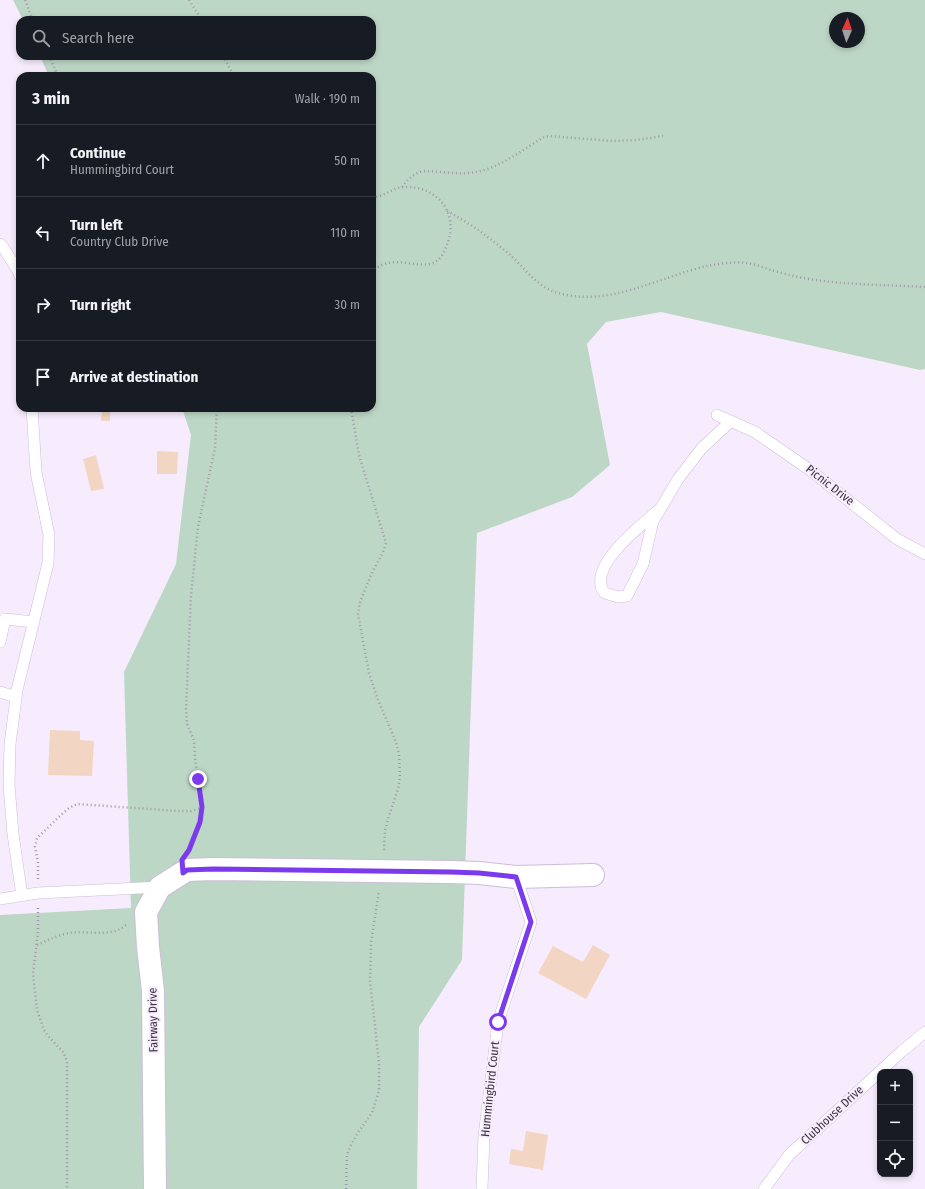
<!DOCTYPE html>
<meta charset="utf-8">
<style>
:root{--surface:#171b24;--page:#242831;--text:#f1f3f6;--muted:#9ea1a6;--line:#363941}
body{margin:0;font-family:"Fira Sans Condensed",sans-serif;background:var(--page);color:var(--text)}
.controls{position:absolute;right:12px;bottom:12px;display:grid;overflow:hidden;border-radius:8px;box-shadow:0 2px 6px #0003}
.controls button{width:36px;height:36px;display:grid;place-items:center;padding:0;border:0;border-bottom:1px solid var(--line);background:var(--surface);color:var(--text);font:20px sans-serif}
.compass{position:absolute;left:829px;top:12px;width:36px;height:36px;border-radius:50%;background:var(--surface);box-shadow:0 2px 6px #0003;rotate:3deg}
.stop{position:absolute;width:12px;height:12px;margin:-9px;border:3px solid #7c3aed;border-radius:50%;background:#fff}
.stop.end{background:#7c3aed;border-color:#fff;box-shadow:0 1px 4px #0008}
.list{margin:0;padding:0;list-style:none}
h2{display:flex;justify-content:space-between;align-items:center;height:52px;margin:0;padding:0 16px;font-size:17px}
h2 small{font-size:13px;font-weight:400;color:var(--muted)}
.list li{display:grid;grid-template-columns:26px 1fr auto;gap:12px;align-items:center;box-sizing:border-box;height:72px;padding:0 16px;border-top:1px solid var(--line)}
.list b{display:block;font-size:15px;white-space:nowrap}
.list p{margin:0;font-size:13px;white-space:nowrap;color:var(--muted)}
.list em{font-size:13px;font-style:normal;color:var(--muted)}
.icon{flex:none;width:22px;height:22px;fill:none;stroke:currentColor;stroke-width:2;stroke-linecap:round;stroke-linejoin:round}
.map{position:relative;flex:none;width:925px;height:1189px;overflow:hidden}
.search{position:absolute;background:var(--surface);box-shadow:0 2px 6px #0003;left:16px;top:16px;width:360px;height:44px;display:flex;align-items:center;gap:10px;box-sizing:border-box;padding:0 14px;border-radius:12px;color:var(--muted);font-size:15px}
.panel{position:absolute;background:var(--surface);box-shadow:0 2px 6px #0003;left:16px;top:72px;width:360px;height:340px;border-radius:12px}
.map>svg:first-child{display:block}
.green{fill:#bdd7c6;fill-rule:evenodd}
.building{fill:#f2d5c2}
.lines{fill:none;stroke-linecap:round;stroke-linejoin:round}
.service-casing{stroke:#cebdd8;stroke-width:12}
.minor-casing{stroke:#cebdd8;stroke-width:24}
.path{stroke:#a097a5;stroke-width:2.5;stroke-dasharray:1 3;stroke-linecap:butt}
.service{stroke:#fff;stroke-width:11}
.minor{stroke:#fff;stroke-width:22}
.route{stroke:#7c3aed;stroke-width:5}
.labels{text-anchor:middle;stroke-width:4;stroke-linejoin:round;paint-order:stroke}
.street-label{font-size:12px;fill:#39323d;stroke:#f7ecfd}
</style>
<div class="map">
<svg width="925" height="1189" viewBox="0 0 925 1189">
<rect width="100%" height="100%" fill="#f7ecfd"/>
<path class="green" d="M 13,0 L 925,0 L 925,369 L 920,370 L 661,312 L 606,322 L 587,344 L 610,465 L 572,497 L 477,533 L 462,960 L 419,1027 L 417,1189 L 0,1189 L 0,915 L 131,908 L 124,672 L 176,564 L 191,435 L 182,408 L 372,408 L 372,76 L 49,76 L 40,56 L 372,56 L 372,20 L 23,20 ZM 835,18 L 859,18 L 859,42 L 835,42 Z"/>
<path class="building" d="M 102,410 L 110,410 L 110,421 L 101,421 Z
M 157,451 L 178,452 L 177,474 L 157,474 Z
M 96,455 L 104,489 L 91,491 L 83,459 Z
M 50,730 L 80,731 L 80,740 L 94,741 L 92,776 L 48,775 Z
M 593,945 L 610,955 L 586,999 L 538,973 L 553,946 L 583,962 Z
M 526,1131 L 548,1135 L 543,1170 L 509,1164 L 511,1149 L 523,1151 Z"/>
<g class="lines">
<g class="service-casing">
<path id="service" d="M 0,244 L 3,247 L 18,271 L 20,276
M 717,415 L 755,432 L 810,470 L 897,539 L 925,554
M 661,508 C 644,523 596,559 601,585 C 601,587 603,591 605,593 L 618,597 L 627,596 L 643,564 L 653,521 L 661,508 L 678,479 L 702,448 L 731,421
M 0,642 L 5,619 L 34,622
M 0,692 L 16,697
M 22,896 L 13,834 L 9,785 L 10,744 L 17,690 L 48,563 L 49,535 L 36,472 L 32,408
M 0,899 L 38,893 L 160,887
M 482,1189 L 484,1136 L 498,1022 L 531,922 L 516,877
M 764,1189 L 789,1155 L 901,1052 L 925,1032"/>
</g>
<g class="minor-casing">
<path id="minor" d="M 155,1189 L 153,991 L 148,947 L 146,912 L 160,887 L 187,870 L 213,869 L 451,872 L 479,873 L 516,877 L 593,875"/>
</g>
<path class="path" d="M 25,0 L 33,20
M 189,0 L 202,20
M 49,56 L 58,76
M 223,56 L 234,76
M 402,187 C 408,179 412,175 422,171 C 437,171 452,174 468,173 C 497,171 520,151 544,137 L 549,136 L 612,141 L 637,140 L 663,136
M 372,197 C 389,196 392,186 409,187 C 438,188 458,213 448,242 C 446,247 444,254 440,258 C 425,276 394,249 372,272
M 447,211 C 470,223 490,238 509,254 C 524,267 535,285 555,292 C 607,309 658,277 707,266 C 719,264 734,261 746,263 C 756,264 766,269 775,271 C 791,276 807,279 823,281 C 856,285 891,285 925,287
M 351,408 L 359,455 L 386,543 L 383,552 L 371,575 L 360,602 L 358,614 L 369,673 L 378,700 L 396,742 L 399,754 L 400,777 L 398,789 L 389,816 L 385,830 L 384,851
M 189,849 L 200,822 L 202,807 L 195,758 L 194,740 L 187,724 L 186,709 L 191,595 L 198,527 L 215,448 L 217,408
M 38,879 L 38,862 L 35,847 L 37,838 L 61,815 L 69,808 L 77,804 L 178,811 L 191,811 L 202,808
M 38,908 L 38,932 L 33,973 L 37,1010 L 44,1030 L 48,1036 L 64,1053 L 67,1062 L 67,1189
M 37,945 C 48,940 58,935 69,933 C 88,930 111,938 126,925
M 346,1189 L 347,1155 L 350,1147 L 357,1134 L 372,1113 L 379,1091 L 379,1063 L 370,981 L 371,943 L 379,891"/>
<use href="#service" class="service"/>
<use href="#minor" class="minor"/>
</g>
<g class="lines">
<path class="route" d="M 198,779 L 202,807 L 200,822 L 189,850 L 182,860 L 183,873 L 187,870 L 213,869 L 451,872 L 479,873 L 516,877 L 531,922 L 498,1022"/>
</g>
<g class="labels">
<g class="street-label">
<text transform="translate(830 485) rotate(38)" y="4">Picnic Drive</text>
<text transform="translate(153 1020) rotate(-91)" y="4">Fairway Drive</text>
<text transform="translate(490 1089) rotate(-84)" y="4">Hummingbird Court</text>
<text transform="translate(832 1115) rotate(-43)" y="4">Clubhouse Drive</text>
</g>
</g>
</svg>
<div class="controls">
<button>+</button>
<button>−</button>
<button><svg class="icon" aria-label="locate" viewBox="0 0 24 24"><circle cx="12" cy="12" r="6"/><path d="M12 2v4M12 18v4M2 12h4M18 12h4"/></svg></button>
</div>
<svg class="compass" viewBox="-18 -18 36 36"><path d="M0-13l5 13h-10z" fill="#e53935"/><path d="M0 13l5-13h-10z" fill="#9ea1a6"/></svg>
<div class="stop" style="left:498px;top:1022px"></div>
<div class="stop end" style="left:198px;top:779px"></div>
<div class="search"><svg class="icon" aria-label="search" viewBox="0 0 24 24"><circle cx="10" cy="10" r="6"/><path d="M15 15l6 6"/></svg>Search here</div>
<section class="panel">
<h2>3 min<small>Walk · 190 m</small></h2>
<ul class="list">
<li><svg class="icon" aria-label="ahead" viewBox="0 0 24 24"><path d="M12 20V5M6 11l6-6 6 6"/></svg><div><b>Continue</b><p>Hummingbird Court</p></div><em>50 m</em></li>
<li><svg class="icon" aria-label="left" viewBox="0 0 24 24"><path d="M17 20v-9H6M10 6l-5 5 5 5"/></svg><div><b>Turn left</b><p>Country Club Drive</p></div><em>110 m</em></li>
<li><svg class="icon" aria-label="right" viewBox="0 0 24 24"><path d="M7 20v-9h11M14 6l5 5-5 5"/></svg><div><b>Turn right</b></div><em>30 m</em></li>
<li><svg class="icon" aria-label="arrive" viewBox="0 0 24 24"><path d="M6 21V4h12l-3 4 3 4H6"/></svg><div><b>Arrive at destination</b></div></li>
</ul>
</section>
</div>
